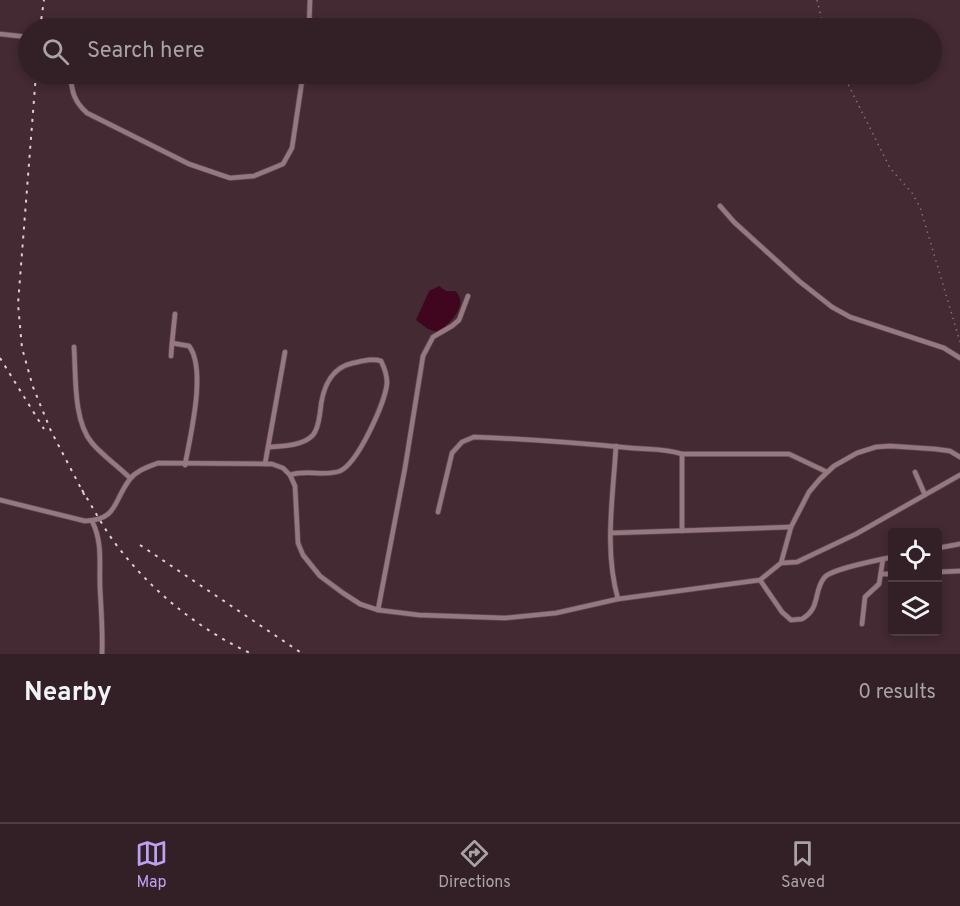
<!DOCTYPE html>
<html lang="en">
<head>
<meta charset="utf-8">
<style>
  body { margin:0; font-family:Overpass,sans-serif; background:#3b282e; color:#f1f3f6 }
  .controls { position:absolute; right:18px; bottom:18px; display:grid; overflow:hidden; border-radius:6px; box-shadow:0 3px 9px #0003 }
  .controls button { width:54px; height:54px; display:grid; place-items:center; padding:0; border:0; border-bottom:2px solid #4e3e43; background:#332026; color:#f1f3f6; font:30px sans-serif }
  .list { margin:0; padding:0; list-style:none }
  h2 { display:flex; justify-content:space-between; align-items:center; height:78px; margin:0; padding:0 24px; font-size:26px }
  h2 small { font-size:20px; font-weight:400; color:#a9a3a7 }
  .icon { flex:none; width:33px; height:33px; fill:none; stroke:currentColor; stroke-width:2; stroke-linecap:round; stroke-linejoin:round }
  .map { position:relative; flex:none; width:960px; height:654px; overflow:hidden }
  .search { position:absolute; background:#332026; box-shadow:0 3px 9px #0003; left:18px; right:18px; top:18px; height:66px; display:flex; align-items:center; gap:15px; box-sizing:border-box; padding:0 21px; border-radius:33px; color:#a9a3a7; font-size:22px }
  .sheet { height:168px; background:#332026 }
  nav { display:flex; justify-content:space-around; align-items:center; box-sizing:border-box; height:84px; border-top:2px solid #4e3e43; background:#332026; font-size:16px; color:#a9a3a7 }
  nav a { display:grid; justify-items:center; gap:3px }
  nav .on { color:#bca0f2 }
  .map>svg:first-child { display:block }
  .water { fill:#400620 }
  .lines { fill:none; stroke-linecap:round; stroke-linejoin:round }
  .service-casing { stroke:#5e4950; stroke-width:6 }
  .path { stroke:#887178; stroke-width:1.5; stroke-dasharray:1.5 4.5; stroke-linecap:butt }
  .service { stroke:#967880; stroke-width:4.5 }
  .rail { stroke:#e1ced4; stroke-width:2; stroke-dasharray:3 6; stroke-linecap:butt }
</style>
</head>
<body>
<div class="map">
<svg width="960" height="654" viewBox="0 0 960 654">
  <rect width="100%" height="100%" fill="#442a32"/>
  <!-- water -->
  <path class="water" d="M439,286l7,5h9c15,12 -5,34 -18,41l-9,-3 -12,-9 13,-29z"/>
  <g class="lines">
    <defs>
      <g id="service">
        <path d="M309,28l1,-28"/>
        <path d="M0,34l28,3"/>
        <path d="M70,74c2,16 3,27 17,39l102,51 41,14 24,-2 29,-12 9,-16 11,-74"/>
        <path d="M720,206l14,16 65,59 33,26 18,10 94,31 16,10"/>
        <path d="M175,314l-3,29 17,3c18,23 1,91 -4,119"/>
        <path d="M74,347c2,28 -1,74 18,96 11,13 26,23 38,35"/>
        <path d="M171,356l1,-13"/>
        <path d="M616,446c-3,51 -12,104 2,153"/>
        <path d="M269,447c13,-1 34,-1 44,-12 5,-6 6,-15 7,-22 2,-23 9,-45 33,-50 10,-2 19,-5 28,-2 3,6 6,14 6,22 -2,20 -29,80 -47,88 -16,6 -33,-2 -50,4"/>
        <path d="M682,454h107l38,18"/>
        <path d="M265,464l20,-112"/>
        <path d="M915,472l10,23"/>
        <path d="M0,500l85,21c33,-1 28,-20 45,-42 7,-9 18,-12 28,-16l114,1 11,4 7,7 5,11 3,57 5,12 17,21 23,17 17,11 18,6 41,5 86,3 51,-5 62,-14 142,-19 21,-17 10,-36 18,-35 11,-13 14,-13 23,-13 19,-6 14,-1 45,3 15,2 10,6"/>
        <path d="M438,512l14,-59 10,-11 12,-5c52,2 105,6 157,11 19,2 31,0 51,6v77"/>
        <path d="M92,521c11,22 7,42 8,66 1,22 3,45 2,67"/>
        <path d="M611,533l180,-6"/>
        <path d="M938,548l22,-4"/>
        <path d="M781,563l16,-1 59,-28 104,-59"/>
        <path d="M938,572l22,-1"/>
        <path d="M881,574h11"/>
        <path d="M760,580l22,32 9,8 11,-1c19,-11 11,-27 22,-41 6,-9 55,-18 68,-21"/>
        <path d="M378,610l27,-142 18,-112 10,-19 19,-11 7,-6 9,-24"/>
        <path d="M862,624l3,-27 14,-13 4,-25"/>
      </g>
    </defs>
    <!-- service casing -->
    <use href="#service" class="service-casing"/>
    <!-- path -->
    <g class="path">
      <path d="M817,0l7,28"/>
      <path d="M843,74l47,94 22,25 8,14 40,135"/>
    </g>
    <!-- service -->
    <use href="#service" class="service"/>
    <!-- rail -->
    <g class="rail">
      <path d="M40,28l4,-28"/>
      <path d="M36,74l-18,230 4,44 11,39 18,44 35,67"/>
      <path d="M0,358l44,71"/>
      <path d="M82,490c13,21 24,43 40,62 34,43 80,79 130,102"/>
      <path d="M140,545l163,109"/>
    </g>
  </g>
</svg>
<div class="controls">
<button><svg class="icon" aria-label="locate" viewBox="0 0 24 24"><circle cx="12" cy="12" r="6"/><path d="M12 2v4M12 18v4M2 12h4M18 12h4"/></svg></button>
<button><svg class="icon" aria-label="layers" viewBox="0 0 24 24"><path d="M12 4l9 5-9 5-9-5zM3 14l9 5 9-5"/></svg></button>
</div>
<div class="search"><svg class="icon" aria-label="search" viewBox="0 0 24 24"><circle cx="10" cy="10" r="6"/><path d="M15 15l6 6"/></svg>Search here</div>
</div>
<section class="sheet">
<h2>Nearby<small>0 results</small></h2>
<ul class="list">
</ul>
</section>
<nav>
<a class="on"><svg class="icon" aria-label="map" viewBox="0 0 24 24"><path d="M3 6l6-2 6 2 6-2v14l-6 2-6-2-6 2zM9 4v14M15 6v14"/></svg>Map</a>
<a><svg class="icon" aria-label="directions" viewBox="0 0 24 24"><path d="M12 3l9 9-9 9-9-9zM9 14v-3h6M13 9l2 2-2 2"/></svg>Directions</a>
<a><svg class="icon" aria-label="saved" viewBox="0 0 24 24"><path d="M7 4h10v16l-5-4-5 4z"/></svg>Saved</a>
</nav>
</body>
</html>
